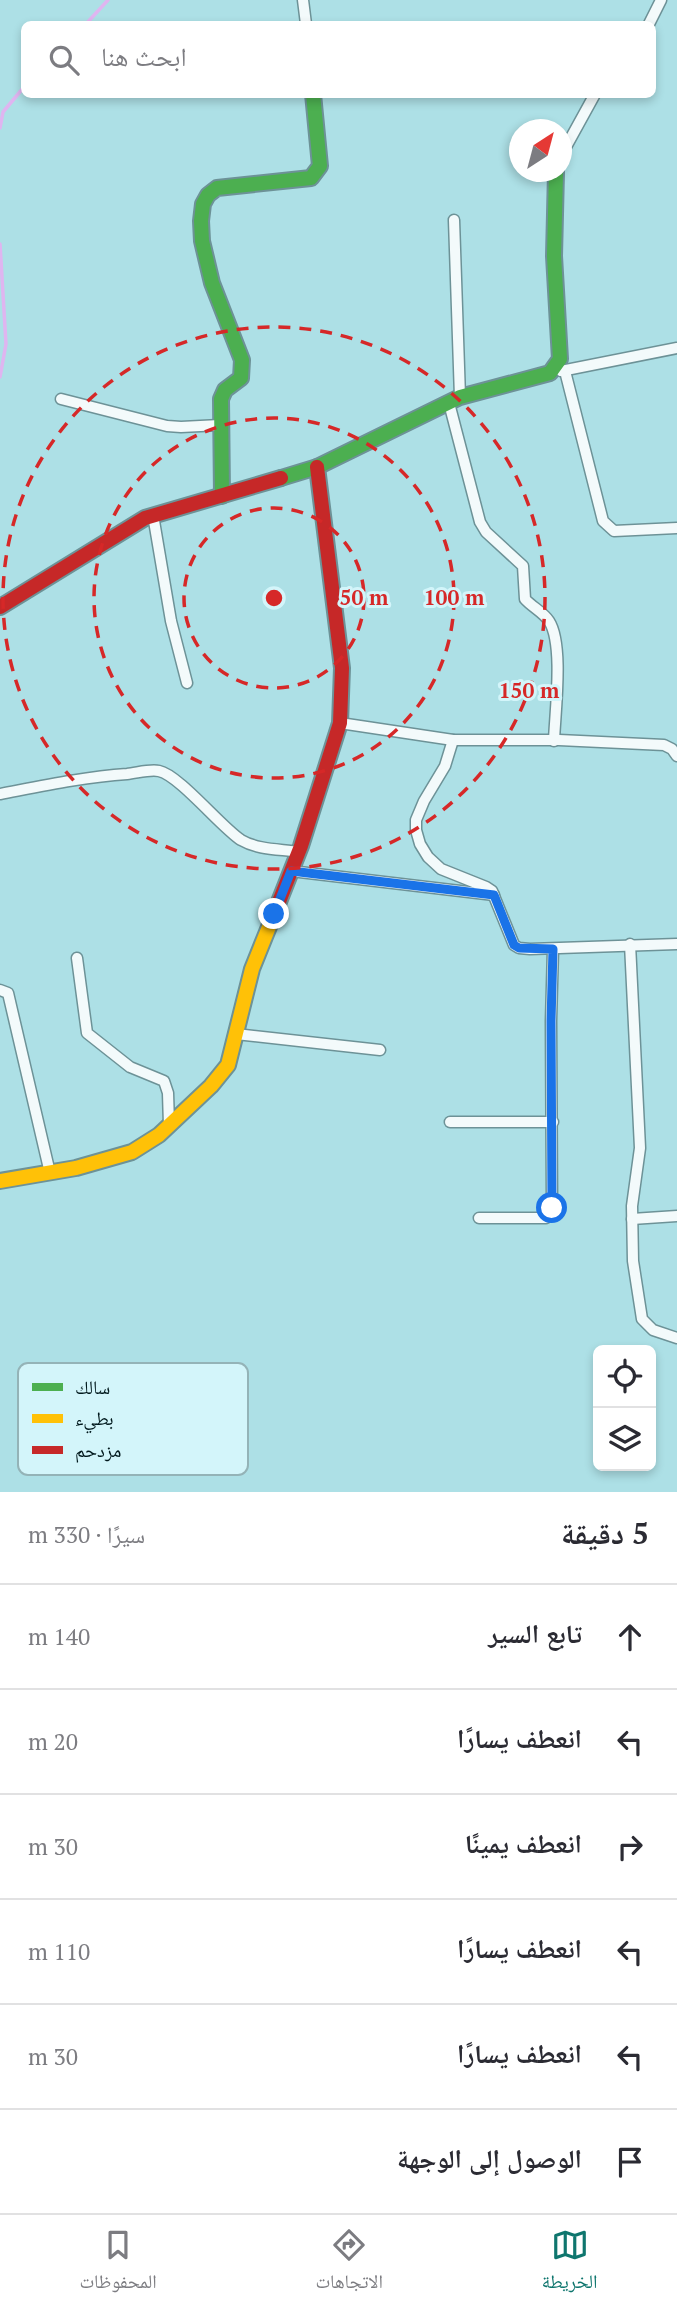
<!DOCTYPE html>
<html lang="ar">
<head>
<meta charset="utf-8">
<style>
  body { margin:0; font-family:"PT Serif","Noto Naskh Arabic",serif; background:#f7f7f7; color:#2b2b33; direction:rtl }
  .controls { position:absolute; right:21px; bottom:21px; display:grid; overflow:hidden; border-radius:10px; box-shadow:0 4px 10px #0003 }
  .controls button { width:63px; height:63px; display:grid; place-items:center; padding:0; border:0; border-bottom:2px solid #e1e1e2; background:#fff; color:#2b2b33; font:35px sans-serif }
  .compass { position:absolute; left:509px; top:119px; width:63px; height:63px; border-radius:50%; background:#fff; box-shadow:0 4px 10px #0003; rotate:36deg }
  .stop { position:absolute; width:21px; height:21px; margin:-16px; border:5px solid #1a73e8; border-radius:50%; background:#fff }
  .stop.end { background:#1a73e8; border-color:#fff; box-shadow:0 2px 7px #0008 }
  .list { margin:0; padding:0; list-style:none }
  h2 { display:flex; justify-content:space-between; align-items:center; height:91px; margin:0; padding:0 28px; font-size:30px }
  h2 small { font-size:23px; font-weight:400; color:#7c7c81 }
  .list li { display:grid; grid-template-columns:46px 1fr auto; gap:21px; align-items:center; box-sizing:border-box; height:105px; padding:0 28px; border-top:2px solid #e1e1e2 }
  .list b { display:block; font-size:26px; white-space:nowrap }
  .list em { font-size:23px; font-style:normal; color:#7c7c81 }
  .icon { flex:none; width:38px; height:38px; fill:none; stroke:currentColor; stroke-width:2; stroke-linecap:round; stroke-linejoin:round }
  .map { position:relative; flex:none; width:677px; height:1492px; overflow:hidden; direction:ltr }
  .search { position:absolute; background:#fff; box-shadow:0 4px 10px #0003; left:21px; right:21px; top:21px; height:77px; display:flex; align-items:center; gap:18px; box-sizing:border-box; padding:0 24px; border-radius:10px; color:#7c7c81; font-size:26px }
  .sheet { height:721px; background:#fff }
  nav { display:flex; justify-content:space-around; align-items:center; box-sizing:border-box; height:98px; border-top:2px solid #e1e1e2; background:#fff; font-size:19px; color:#7c7c81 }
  nav a { display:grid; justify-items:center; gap:4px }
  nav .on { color:#0f766e }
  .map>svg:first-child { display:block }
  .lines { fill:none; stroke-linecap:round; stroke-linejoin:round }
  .stream { stroke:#dfb5f0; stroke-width:3.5 }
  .street-casing { stroke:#6d9297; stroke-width:13 }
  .fast-casing { stroke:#6d9297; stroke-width:18 }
  .slow-casing { stroke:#6d9297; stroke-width:18 }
  .jam-casing { stroke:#6d9297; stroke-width:18 }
  .street { stroke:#f3fafb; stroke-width:10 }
  .fast { stroke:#4caf50; stroke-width:14 }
  .slow { stroke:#ffc107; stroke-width:14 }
  .jam { stroke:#c62828; stroke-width:14 }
  .route { stroke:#1a73e8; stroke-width:9 }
  .ring { fill:none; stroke:#d62828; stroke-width:3.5; stroke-dasharray:12 9 }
  .key { fill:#d3f5fa; stroke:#94b3b7; stroke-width:2 }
  .key-label { font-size:19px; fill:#00181c }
  .centre { fill:#d62828; stroke:#d3f5fa; stroke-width:3.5 }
  .ring-label { font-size:21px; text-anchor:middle; font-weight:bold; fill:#d62828; stroke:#d3f5fa; stroke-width:6; stroke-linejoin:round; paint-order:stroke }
</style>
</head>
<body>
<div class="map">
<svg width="677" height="1492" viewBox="0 0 677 1492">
  <rect width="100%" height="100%" fill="#ade0e6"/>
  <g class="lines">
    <!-- stream -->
    <g class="stream">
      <path d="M86,24l22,-24"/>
      <path d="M0,128l3,-16 21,-25"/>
      <path d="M0,244l6,100 -6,33"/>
    </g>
    <defs>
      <g id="street">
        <path d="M303,0l3,24"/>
        <path d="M649,24l12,-24"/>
        <path d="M562,154l33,-60"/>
        <path d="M454,220l6,177"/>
        <path d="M561,371l116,-23"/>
        <path d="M565,371l38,150 11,10 63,-3"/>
        <path d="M61,399l106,27 14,1 39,-2"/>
        <path d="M449,403l31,119 6,10 37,34 2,33c7,8 18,13 24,22 15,23 6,91 5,120"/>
        <path d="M153,515l18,106 16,62"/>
        <path d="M340,723l113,17h106l105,5 8,4 5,7"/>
        <path d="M453,740l-8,26 -21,35 -8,19v10l4,14 8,13 13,12 45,18 6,4 22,54 5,3 11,1 147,-5"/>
        <path d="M0,794c42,-8 84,-17 127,-20 10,-1 23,-5 32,-3 20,4 62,56 82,69 17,10 39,9 58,12"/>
        <path d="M291,871l203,24"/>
        <path d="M630,944l10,204 -8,58 1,55 9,58 11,11 24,8"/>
        <path d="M77,958l10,75 43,34 34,14 4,12 1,32"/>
        <path d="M0,990l8,3 42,180"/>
        <path d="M236,1034l144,16"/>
        <path d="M450,1122h103"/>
        <path d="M479,1218h67l6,-10 -1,-187 2,-72"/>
        <path d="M632,1219l45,-3"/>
      </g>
      <g id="fast">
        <path d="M281,478l36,-11 143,-70 90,-24 10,-14 -6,-103 2,-84"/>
        <path d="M222,496l-1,-97 4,-9 16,-12 1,-18 -30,-77 -10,-42 -1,-20 2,-17 5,-9 9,-7 94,-10 9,-12 -7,-72"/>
      </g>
      <path id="slow" d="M0,1181l76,-13 56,-16 27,-17 52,-49 17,-21 24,-96 21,-52"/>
      <g id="jam">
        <path d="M0,607l145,-89 136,-40"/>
        <path d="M273,917l28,-71 39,-123 2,-55 -25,-201"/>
      </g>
    </defs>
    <!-- street casing -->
    <use href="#street" class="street-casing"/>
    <!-- fast casing -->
    <use href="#fast" class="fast-casing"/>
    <!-- slow casing -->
    <use href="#slow" class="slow-casing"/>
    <!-- jam casing -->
    <use href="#jam" class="jam-casing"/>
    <!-- street -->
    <use href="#street" class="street"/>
    <!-- fast -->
    <use href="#fast" class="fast"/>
    <!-- slow -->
    <use href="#slow" class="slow"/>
    <!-- jam -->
    <use href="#jam" class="jam"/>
  </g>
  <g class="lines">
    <!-- route -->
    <path class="route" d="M274,914l17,-43 203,24 20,50 5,3 34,1 -2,72 1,187"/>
  </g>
  <!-- distance rings -->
  <g class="ring">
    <circle cx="274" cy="598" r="90"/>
    <circle cx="274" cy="598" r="180"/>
    <circle cx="274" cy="598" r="271"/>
  </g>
  <!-- legend -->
  <rect x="18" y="1363" width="230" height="112" rx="10" class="key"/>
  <rect x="32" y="1383" width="31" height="8" fill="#4caf50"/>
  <rect x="32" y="1414" width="31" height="9" fill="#ffc107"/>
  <rect x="32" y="1446" width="31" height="8" fill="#c62828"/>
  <g class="key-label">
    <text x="75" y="1394">سالك</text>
    <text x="75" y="1425">بطيء</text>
    <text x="75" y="1457">مزدحم</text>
  </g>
  <circle cx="274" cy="598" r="10" class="centre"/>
  <g class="ring-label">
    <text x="364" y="605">50 m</text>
    <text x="454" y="605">100 m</text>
    <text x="529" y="698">150 m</text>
  </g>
</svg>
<div class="controls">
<button><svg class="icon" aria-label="locate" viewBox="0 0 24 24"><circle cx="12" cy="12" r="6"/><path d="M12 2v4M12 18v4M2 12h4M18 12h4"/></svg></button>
<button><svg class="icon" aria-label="layers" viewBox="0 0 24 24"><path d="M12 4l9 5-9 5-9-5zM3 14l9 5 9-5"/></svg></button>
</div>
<svg class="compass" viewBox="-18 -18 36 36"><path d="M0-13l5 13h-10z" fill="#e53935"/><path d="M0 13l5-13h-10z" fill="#7c7c81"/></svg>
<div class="stop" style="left:552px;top:1208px"></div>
<div class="stop end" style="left:274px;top:914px"></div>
<div class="search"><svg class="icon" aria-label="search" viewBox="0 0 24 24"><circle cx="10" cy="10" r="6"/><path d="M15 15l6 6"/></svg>ابحث هنا</div>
</div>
<section class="sheet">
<h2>5 دقيقة<small>سيرًا · 330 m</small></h2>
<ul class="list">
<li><svg class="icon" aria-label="ahead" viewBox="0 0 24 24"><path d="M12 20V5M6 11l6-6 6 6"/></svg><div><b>تابع السير</b></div><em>140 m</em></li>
<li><svg class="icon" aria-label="left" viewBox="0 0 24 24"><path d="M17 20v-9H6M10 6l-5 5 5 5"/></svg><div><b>انعطف يسارًا</b></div><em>20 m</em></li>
<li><svg class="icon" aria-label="right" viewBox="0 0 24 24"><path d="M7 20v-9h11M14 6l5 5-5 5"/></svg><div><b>انعطف يمينًا</b></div><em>30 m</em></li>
<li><svg class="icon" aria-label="left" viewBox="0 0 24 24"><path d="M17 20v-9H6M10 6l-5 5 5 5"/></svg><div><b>انعطف يسارًا</b></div><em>110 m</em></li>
<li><svg class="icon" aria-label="left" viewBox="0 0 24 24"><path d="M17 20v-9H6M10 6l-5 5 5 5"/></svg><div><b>انعطف يسارًا</b></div><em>30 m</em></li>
<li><svg class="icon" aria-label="arrive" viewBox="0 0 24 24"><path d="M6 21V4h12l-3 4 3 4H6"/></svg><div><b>الوصول إلى الوجهة</b></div></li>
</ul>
</section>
<nav>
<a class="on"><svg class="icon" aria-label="map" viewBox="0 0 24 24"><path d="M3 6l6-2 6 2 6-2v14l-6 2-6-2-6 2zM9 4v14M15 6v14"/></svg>الخريطة</a>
<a><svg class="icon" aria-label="directions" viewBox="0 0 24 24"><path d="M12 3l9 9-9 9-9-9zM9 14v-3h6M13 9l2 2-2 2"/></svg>الاتجاهات</a>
<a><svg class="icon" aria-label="saved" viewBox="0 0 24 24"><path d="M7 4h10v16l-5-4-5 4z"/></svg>المحفوظات</a>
</nav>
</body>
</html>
